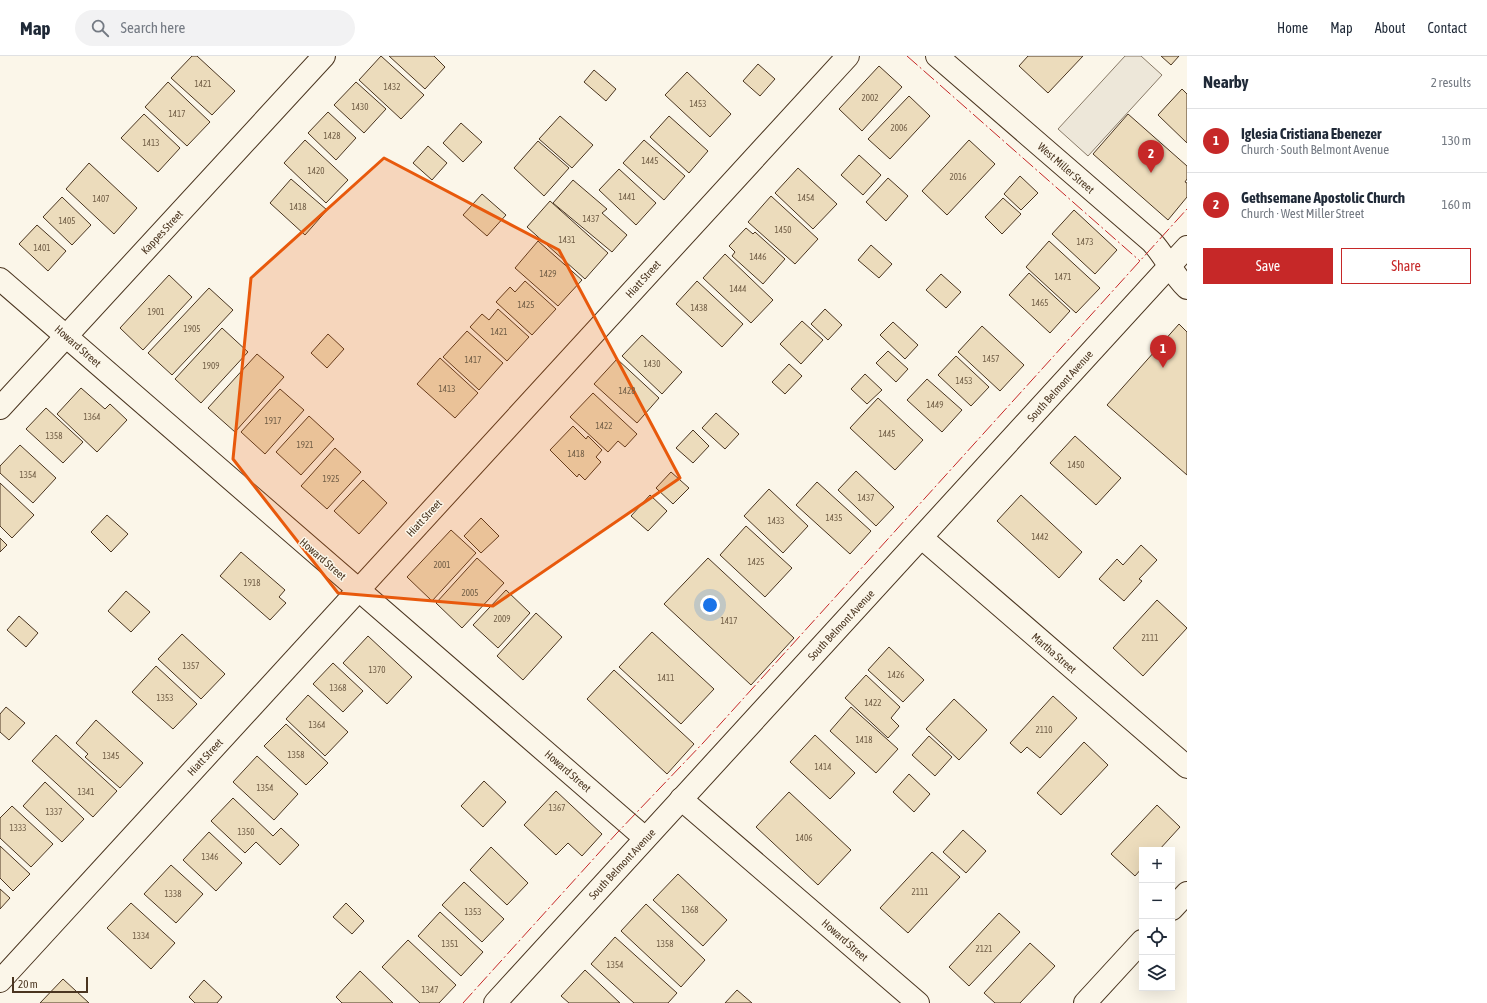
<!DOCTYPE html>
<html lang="en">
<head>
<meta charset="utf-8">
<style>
  body { margin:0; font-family:"Asap Condensed",sans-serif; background:#f2f2f3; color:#1f2937 }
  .controls { position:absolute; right:12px; bottom:12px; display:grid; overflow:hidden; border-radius:0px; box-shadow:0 4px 16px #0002 }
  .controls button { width:36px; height:36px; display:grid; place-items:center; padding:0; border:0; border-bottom:1px solid #e0e1e3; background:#fff; color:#1f2937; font:20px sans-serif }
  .scale { position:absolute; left:12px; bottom:10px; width:76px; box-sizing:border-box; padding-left:4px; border:2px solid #4a3520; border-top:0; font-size:11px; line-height:14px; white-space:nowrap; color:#4a3520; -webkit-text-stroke:3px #fbf6e9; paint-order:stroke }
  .you { position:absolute; left:710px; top:549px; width:14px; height:14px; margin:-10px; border:3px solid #fff; border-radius:50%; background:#1a73e8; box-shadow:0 0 0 6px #1a73e833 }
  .badge { display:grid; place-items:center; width:26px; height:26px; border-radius:50%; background:#c62828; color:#fff; font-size:13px; font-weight:700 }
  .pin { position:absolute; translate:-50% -33px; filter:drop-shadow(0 1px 2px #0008) }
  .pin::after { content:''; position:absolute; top:21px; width:14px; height:12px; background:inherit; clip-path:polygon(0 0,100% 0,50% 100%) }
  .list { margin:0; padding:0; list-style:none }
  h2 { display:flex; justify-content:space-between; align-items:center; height:52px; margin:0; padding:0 16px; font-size:17px }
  h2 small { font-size:13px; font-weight:400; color:#747a83 }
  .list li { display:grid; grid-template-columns:26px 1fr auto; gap:12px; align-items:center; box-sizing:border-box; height:64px; padding:0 16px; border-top:1px solid #e0e1e3 }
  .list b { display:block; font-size:15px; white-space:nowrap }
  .list p { margin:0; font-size:13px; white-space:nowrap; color:#747a83 }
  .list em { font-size:13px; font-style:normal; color:#747a83 }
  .actions { display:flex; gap:8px; padding:12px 16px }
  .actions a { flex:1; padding:9px 0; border:1px solid #c62828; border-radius:0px; text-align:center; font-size:14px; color:#c62828 }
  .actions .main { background:#c62828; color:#fff }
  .icon { flex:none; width:22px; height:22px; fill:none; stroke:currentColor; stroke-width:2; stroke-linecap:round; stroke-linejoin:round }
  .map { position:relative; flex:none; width:1187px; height:947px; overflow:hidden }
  header { display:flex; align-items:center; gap:24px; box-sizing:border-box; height:56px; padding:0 20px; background:#fff; border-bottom:1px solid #e0e1e3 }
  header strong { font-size:19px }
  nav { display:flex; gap:22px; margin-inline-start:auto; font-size:14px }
  .search { width:280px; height:36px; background:#f2f2f3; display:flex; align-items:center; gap:10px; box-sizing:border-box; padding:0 14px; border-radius:22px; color:#747a83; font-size:15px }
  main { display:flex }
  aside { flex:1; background:#fff }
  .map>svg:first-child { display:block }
  .parking { fill:#ede7d9; stroke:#887966 }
  .building { fill:#ecdcbc; stroke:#4a3520 }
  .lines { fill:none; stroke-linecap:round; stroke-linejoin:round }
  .minor-casing { stroke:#4a3520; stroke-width:24 }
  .secondary-casing { stroke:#4a3520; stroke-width:24 }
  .minor { stroke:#fbf6e9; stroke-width:22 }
  .secondary { stroke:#fbf6e9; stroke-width:22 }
  .power { stroke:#c62828; stroke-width:1; stroke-dasharray:14 3 2 3; stroke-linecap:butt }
  .marked { fill:#e8590c; fill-opacity:0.2; stroke:#e8590c; stroke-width:3; stroke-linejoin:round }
  .labels { text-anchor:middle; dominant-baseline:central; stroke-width:3; stroke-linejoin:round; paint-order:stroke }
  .number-label { font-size:9px; fill:#725f47 }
  .street-label { font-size:11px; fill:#4a3520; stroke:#fbf6e9 }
</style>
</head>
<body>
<header>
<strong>Map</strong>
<div class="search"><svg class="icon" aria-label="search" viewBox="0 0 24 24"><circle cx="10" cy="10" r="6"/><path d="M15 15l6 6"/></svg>Search here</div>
<nav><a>Home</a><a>Map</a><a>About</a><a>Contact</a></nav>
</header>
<main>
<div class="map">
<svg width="1187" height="947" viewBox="0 0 1187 947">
  <rect width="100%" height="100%" fill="#fbf6e9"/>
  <!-- parking -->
  <path class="parking" d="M1125,0h16l21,19 -74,81 -30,-27z"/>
  <!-- building -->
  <g class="building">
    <path d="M192,0h5l38,35 -23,24 -41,-37z"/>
    <path d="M381,0l43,39 -23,24 -42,-39z"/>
    <path d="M389,0h45l11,11 -20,22z"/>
    <path d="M1028,0h55l-35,37 -29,-27z"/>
    <path d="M1161,0h18l-8,9z"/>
    <path d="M758,8l17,15 -15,17 -17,-15z"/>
    <path d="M879,10l23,21 -40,44 -23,-22z"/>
    <path d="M594,14l22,19 -10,12 -22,-19z"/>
    <path d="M687,16l44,42 -21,23 -45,-42z"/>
    <path d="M168,26l42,40 -23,24 -42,-39z"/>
    <path d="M356,26l30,27 -22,24 -30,-28z"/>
    <path d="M1182,33l5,5v49l-29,-28z"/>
    <path d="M909,40l21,20 -40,43 -22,-20z"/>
    <path d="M328,56l28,26 -20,22 -28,-27z"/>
    <path d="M144,58l36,34 -22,24 -37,-34z"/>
    <path d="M1128,58l59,52v13l-2,3 2,1v14l-19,23 -75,-66z"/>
    <path d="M560,60l33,29 -21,23 -33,-29z"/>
    <path d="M669,60l39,35 -19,22 -39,-36z"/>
    <path d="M461,67l21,19 -19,20 -20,-19z"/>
    <path d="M305,84l43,40 -22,23 -42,-40z"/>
    <path d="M644,84l41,36 -21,24 -41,-37z"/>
    <path d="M969,84l26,24 -48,51 -25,-24z"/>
    <path d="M538,85l31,27 -25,28 -30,-28z"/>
    <path d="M428,90l19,17 -15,17 -19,-17z"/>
    <path d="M859,99l22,20 -18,20 -22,-20z"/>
    <path d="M89,107l48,45 -23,26 -48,-45z"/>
    <path d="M798,112l39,36 -24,25 -38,-36z"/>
    <path d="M619,113l37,34 -20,22 -37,-35z"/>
    <path d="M1020,120l18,17 -17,17 -17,-16z"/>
    <path d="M888,122l20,18 -22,25 -20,-19z"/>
    <path d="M291,123l36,31 -22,25 -35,-32z"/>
    <path d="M573,124l34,29 -5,4 25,22 -15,17 -59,-49z"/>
    <path d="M482,138l24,21 -19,21 -24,-21z"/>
    <path d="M771,140l47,43 -23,25 -47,-42z"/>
    <path d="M62,141l29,28 -19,20 -29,-28z"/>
    <path d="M1003,142l18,16 -19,20 -17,-17z"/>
    <path d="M550,145l58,52 -23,26 -58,-52z"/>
    <path d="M1074,154l43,40 -22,24 -43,-40z"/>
    <path d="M37,169l29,26 -18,20 -29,-27z"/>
    <path d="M746,172l7,6 2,-2 30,27 -22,25 -31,-28 3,-4 -6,-6z"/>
    <path d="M538,185l44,39 -24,26 -43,-38z"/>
    <path d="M1049,185l51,47 -24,25 -50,-46z"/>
    <path d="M871,189l21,19 -13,14 -21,-18z"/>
    <path d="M725,198l48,46 -22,23 -48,-45z"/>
    <path d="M1029,217l41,38 -20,22 -41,-38z"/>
    <path d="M941,218l20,18 -15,16 -20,-18z"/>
    <path d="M169,219l23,22 -49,53 -23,-22z"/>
    <path d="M525,225l31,28 -24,26 -36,-33 14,-15 5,5z"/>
    <path d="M697,225l46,43 -21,23 -46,-43z"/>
    <path d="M209,232l24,22 -61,65 -24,-22z"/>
    <path d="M498,253l31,28 -22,24 -37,-34 12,-13 7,6z"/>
    <path d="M825,253l17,16 -14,15 -17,-16z"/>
    <path d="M802,265l21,19 -22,24 -21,-20z"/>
    <path d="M893,266l25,23 -13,14 -25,-24z"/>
    <path d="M1179,268l8,8v143l-80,-70z"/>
    <path d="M982,270l42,39 -24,26 -42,-39z"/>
    <path d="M222,272l26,24 -47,51 -26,-24z"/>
    <path d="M467,275l36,32 -24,27 -36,-33z"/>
    <path d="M328,278l16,15 -17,19 -16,-15z"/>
    <path d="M642,279l40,37 -20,22 -40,-38z"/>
    <path d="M888,295l20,18 -12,13 -20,-19z"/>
    <path d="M257,298l27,23 -49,55 -27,-24z"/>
    <path d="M956,300l33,31 -18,19 -33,-31z"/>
    <path d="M440,302l38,35 -23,25 -38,-34z"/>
    <path d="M617,303l42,39 -22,25 -43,-39z"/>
    <path d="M789,308l13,12 -17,18 -13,-12z"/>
    <path d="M865,318l17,16 -15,14 -16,-15z"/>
    <path d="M927,323l35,31 -20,22 -35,-32z"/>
    <path d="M81,332l24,21 5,-5 17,16 -30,32 -40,-38z"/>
    <path d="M280,333l24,21 -39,44 -24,-22z"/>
    <path d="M593,337l44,41 -12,13 -7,-6 -10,11 -38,-35z"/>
    <path d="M878,342l45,42 -28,30 -45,-42z"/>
    <path d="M46,352l37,34 -20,21 -37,-34z"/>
    <path d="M716,357l23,21 -14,15 -23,-21z"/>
    <path d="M309,360l25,23 -33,36 -25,-23z"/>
    <path d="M573,370l13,13 2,-3 14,14 -6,7 5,5 -16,18 -6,-6 -2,3 -27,-27z"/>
    <path d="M693,374l16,16 -16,17 -17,-15z"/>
    <path d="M1075,380l46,42 -25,27 -46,-42z"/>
    <path d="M20,389l36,33 -23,25 -33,-30v-7z"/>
    <path d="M335,392l26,24 -34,37 -26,-23z"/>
    <path d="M856,415l38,36 -18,19 -38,-36z"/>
    <path d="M671,416l18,16 -16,16 -17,-16z"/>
    <path d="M363,424l24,23 -28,31 -25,-23z"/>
    <path d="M817,426l54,49 -21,23 -54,-49z"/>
    <path d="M0,427l34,32 -22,23 -12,-12z"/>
    <path d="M769,433l39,37 -25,27 -39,-37z"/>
    <path d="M650,439l17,16 -19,20 -17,-15z"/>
    <path d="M1021,439l61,57 -23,26 -62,-57z"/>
    <path d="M107,459l21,19 -17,18 -20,-20z"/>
    <path d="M481,462l18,18 -18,17 -17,-17z"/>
    <path d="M746,470l46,42 -27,29 -45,-42z"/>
    <path d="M451,474l25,23 -44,48 -25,-24z"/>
    <path d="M0,482l7,7 -7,7z"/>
    <path d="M1141,489l16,15 -18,19 3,2 -18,20 -25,-22 18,-20 6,6z"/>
    <path d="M241,496l44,38 -6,7 7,6 -16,17 -50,-44z"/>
    <path d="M477,502l27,25 -42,45 -26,-25z"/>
    <path d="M708,502l86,80 -43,47 -87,-81z"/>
    <path d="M506,534l24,23 -32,35 -25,-23z"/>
    <path d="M126,535l24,21 -19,20 -23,-21z"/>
    <path d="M1157,544l30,28 -44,48 -30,-28z"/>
    <path d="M536,557l26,24 -39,43 -26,-24z"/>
    <path d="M19,560l19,17 -12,14 -19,-17z"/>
    <path d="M652,576l62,57 -33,35 -62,-57z"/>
    <path d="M182,578l43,40 -24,25 -43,-40z"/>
    <path d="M368,580l44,41 -25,27 -44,-41z"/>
    <path d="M889,591l35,33 -21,22 -35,-32z"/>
    <path d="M333,607l30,28 -20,21 -30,-28z"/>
    <path d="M156,610l41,38 -24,25 -41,-37z"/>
    <path d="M614,614l80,74 -27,30 -80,-75z"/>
    <path d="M866,619l34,32 -9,11 8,8 -11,12 -43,-40z"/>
    <path d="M308,639l40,37 -23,24 -39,-37z"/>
    <path d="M1053,640l24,22 -37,40 -13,-11 -6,6 -11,-10z"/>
    <path d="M954,643l33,31 -28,30 -33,-31z"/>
    <path d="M6,651l19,16 -16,17 -9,-8v-18z"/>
    <path d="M851,651l47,42 -22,24 -46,-42z"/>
    <path d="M96,664l47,43 -23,25 -35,-31 3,-3 -12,-11z"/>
    <path d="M286,668l42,39 -22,22 -42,-39z"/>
    <path d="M56,679l61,56 -24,26 -61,-56z"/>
    <path d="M815,679l40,38 -25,26 -40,-37z"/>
    <path d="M929,680l23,21 -17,19 -23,-21z"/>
    <path d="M1084,686l24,23 -47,50 -24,-22z"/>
    <path d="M257,700l41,38 -24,26 -41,-38z"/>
    <path d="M909,718l21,20 -16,18 -21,-20z"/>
    <path d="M484,725l22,21 -23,25 -22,-21z"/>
    <path d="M45,726l39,37 -22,23 -39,-36z"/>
    <path d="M556,735l46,43 -20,22 -14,-13 -12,12 -32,-30z"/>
    <path d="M789,736l62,58 -33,35 -62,-58z"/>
    <path d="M233,742l40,38 8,-8 18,17 -19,20 -24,-23 -11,11 -34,-32z"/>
    <path d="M1157,749l23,22 -21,23h-17v18l-7,8 -24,-22z"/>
    <path d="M12,750l41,38 -22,23 -31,-29v-20z"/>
    <path d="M963,774l23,21 -20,22 -23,-21z"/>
    <path d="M209,776l33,31 -26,28 -33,-31z"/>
    <path d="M0,790l30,28 -17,17 -13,-13z"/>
    <path d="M491,791l37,36 -21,22 -37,-35z"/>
    <path d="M932,796l28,25 -52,56 -28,-25z"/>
    <path d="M171,809l32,29 -27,29 -32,-29z"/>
    <path d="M678,818l49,46 -24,26 -50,-46z"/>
    <path d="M464,826l40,37 -22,23 -40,-37z"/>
    <path d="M0,833l10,9 -10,11z"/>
    <path d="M131,847l44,40 -24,26 -44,-41z"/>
    <path d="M346,847l18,18 -12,13 -19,-17z"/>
    <path d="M646,848l59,56 -24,27 -60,-56z"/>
    <path d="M440,856l43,40 -22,24 -43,-40z"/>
    <path d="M999,857l21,19 -51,54 -20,-19z"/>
    <path d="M615,881l62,56 -9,10h-34l-43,-39z"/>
    <path d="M408,884l48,45 -17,18h-19l-38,-36z"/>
    <path d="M1030,887l25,23 -35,37h-25l-11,-10z"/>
    <path d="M585,914l35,33h-51l-8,-7z"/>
    <path d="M360,915l33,32h-51l-6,-6z"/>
    <path d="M63,923l26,24h-49z"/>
    <path d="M204,924l18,17 -5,6h-22l-6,-6z"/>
    <path d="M737,934l15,13h-27z"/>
  </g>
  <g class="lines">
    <defs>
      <g id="minor">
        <path d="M937,0l215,186c13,14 21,33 35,46"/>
        <path d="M0,223l645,559"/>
        <path d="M0,352l324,-352"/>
        <path d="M922,482l265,229"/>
        <path d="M681,743l237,204"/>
        <path d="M1172,853l15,-16"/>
        <path d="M0,925l848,-925"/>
        <path d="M1085,947l57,-62"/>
      </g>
      <path id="secondary" d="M495,947l692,-756"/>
    </defs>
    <!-- minor casing -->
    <use href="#minor" class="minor-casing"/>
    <!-- secondary casing -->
    <use href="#secondary" class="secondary-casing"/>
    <!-- minor -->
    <use href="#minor" class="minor"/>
    <!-- secondary -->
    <use href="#secondary" class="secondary"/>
    <!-- power -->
    <g class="power">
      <path d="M907,0l233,205"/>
      <path d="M463,947l153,-169 87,-91 484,-534"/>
    </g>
  </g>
  <!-- marked area -->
  <path class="marked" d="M384,102l175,92 121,228 -187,128 -155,-13 -105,-134 18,-181z"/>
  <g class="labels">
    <!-- number labels -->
    <g class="number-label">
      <text x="203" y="28">1421</text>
      <text x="392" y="31">1432</text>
      <text x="870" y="42">2002</text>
      <text x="698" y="48">1453</text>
      <text x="360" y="51">1430</text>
      <text x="177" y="58">1417</text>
      <text x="899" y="72">2006</text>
      <text x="332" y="80">1428</text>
      <text x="151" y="87">1413</text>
      <text x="650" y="105">1445</text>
      <text x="316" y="115">1420</text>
      <text x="958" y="121">2016</text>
      <text x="627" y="141">1441</text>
      <text x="806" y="142">1454</text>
      <text x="101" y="143">1407</text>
      <text x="298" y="151">1418</text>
      <text x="591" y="163">1437</text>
      <text x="67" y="165">1405</text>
      <text x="783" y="174">1450</text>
      <text x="567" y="184">1431</text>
      <text x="1085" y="186">1473</text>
      <text x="42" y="192">1401</text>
      <text x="758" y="201">1446</text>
      <text x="548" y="218">1429</text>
      <text x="1063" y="221">1471</text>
      <text x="738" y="233">1444</text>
      <text x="1040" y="247">1465</text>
      <text x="526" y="249">1425</text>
      <text x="699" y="252">1438</text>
      <text x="156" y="256">1901</text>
      <text x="192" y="273">1905</text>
      <text x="499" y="276">1421</text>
      <text x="991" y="303">1457</text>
      <text x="473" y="304">1417</text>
      <text x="652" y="308">1430</text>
      <text x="211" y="310">1909</text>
      <text x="964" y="325">1453</text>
      <text x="447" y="333">1413</text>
      <text x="627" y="335">1428</text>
      <text x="935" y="349">1449</text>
      <text x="92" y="361">1364</text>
      <text x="273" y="365">1917</text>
      <text x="604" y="370">1422</text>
      <text x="887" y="378">1445</text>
      <text x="54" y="380">1358</text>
      <text x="305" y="389">1921</text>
      <text x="576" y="398">1418</text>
      <text x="1076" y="409">1450</text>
      <text x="28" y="419">1354</text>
      <text x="331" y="423">1925</text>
      <text x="866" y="442">1437</text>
      <text x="834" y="462">1435</text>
      <text x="776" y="465">1433</text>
      <text x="1040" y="481">1442</text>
      <text x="756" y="506">1425</text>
      <text x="442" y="509">2001</text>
      <text x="252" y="527">1918</text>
      <text x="470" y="537">2005</text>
      <text x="502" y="563">2009</text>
      <text x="729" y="565">1417</text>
      <text x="1150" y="582">2111</text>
      <text x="191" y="610">1357</text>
      <text x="377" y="614">1370</text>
      <text x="896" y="619">1426</text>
      <text x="666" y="622">1411</text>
      <text x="338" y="632">1368</text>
      <text x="165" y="642">1353</text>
      <text x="873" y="647">1422</text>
      <text x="317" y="669">1364</text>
      <text x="1044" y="674">2110</text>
      <text x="864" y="684">1418</text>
      <text x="296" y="699">1358</text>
      <text x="111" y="700">1345</text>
      <text x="823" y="711">1414</text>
      <text x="265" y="732">1354</text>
      <text x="86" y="736">1341</text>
      <text x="557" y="752">1367</text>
      <text x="54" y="756">1337</text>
      <text x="18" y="772">1333</text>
      <text x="246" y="776">1350</text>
      <text x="804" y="782">1406</text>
      <text x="210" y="801">1346</text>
      <text x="920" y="836">2111</text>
      <text x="173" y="838">1338</text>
      <text x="690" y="854">1368</text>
      <text x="473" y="856">1353</text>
      <text x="141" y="880">1334</text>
      <text x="450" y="888">1351</text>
      <text x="665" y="888">1358</text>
      <text x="984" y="893">2121</text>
      <text x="615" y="909">1354</text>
      <text x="430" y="934">1347</text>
    </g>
    <!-- street labels -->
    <g class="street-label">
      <text transform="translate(1066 112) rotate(41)">West Miller Street</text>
      <text transform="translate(162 176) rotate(-47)">Kappes Street</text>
      <text transform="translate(643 223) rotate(-48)">Hiatt Street</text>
      <text transform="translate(78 290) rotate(41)">Howard Street</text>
      <text transform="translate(1060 330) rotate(-48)">South Belmont Avenue</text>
      <text transform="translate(424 462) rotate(-47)">Hiatt Street</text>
      <text transform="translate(323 503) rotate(41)">Howard Street</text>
      <text transform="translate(841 569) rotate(-47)">South Belmont Avenue</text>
      <text transform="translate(1054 597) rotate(41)">Martha Street</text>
      <text transform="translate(205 701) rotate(-47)">Hiatt Street</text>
      <text transform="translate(568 715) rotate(41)">Howard Street</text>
      <text transform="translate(622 808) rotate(-47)">South Belmont Avenue</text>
      <text transform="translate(845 884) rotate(41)">Howard Street</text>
    </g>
  </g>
</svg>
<div class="controls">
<button>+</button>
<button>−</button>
<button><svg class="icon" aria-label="locate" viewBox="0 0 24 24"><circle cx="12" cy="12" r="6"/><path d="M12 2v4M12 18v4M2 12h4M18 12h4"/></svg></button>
<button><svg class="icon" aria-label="layers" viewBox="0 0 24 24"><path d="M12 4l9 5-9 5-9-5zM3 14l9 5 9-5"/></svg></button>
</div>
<div class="scale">20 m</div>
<div class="you"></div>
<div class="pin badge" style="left:1163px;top:312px">1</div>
<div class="pin badge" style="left:1151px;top:117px">2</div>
</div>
<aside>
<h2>Nearby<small>2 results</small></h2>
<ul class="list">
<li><span class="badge">1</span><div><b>Iglesia Cristiana Ebenezer</b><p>Church · South Belmont Avenue</p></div><em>130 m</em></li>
<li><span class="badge">2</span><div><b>Gethsemane Apostolic Church</b><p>Church · West Miller Street</p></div><em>160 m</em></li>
</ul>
<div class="actions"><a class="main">Save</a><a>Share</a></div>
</aside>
</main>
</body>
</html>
